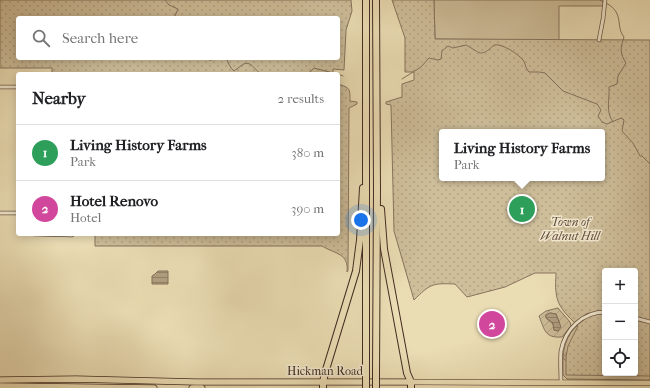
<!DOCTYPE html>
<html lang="en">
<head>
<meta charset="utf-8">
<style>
  body { margin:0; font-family:"IM FELL French Canon",serif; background:#f2f2f2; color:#202124 }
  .controls { position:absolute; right:12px; bottom:12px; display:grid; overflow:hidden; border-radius:4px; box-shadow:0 2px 10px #0003 }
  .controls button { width:36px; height:36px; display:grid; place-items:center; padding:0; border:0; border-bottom:1px solid #e0e0e0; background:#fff; color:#202124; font:20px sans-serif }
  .you { position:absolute; left:361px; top:220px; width:14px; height:14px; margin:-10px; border:3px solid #fff; border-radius:50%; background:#1a73e8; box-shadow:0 0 0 6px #1a73e833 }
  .badge { display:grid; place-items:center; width:26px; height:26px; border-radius:50%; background:#ea580c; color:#fff; font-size:13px; font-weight:700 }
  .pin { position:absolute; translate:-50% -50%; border:2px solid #fff; box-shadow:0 1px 4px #0006 }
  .popup { position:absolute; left:439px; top:129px; width:166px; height:52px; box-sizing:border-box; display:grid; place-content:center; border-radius:4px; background:#fff; filter:drop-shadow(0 1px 3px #0005); font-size:13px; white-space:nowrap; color:#757577 }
  .popup b { font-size:15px; color:#202124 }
  .popup::after { content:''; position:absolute; left:50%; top:100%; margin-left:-8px; border:8px solid transparent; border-top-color:#fff }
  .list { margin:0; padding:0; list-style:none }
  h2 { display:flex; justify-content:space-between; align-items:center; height:52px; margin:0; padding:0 16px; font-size:17px }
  h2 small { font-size:13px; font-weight:400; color:#757577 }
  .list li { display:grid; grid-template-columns:26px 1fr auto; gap:12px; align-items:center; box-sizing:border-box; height:56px; padding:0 16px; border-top:1px solid #e0e0e0 }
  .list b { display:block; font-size:15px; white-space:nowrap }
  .list p { margin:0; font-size:13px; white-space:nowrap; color:#757577 }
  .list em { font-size:13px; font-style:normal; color:#757577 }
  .icon { flex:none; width:22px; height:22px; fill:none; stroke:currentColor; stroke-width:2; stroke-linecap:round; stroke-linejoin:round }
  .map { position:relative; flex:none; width:650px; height:388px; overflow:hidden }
  .search { position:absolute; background:#fff; box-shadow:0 2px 10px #0003; left:16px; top:16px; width:324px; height:44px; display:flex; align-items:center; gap:10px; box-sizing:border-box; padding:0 14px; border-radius:4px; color:#757577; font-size:15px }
  .panel { position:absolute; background:#fff; box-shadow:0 2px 10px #0003; left:16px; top:72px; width:324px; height:164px; border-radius:4px }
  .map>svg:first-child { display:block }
  .grass { fill:#cebe9a; stroke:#88745e }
  .forest { fill:url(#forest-firs); stroke:#88745e }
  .park { fill:url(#park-dots); stroke:#88745e; fill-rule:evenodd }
  .garden { fill:url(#garden-furrows); stroke:#88745e; fill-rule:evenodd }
  .water { fill:url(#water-rules); stroke:#85715c }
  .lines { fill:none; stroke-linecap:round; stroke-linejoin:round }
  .stream { stroke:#85715c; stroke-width:1 }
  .minor-casing { stroke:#6d5746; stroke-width:4.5 }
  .primary-casing { stroke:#432b22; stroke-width:6 }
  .trunk-casing { stroke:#432b22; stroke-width:7 }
  .motorway-casing { stroke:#432b22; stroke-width:8 }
  .minor { stroke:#f1e8ce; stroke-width:3 }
  .primary { stroke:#eadcb3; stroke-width:5 }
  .trunk { stroke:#eadcb3; stroke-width:5.5 }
  .motorway { stroke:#eadcb3; stroke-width:6 }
  .motorway-bridge-casing { stroke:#432b22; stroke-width:8; stroke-linecap:butt }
  .motorway-bridge { stroke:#eadcb3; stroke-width:6 }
  .labels { text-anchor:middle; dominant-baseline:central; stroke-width:3; stroke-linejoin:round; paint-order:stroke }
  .park-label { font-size:12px; font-style:italic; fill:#5f483a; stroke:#f1e8ce }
  .street-label { font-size:12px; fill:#432b22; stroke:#f1e8ce }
</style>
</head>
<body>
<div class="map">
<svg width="650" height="388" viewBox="0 0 650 388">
  <defs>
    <pattern id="forest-firs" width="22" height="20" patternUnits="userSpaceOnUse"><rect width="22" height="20" fill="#cebe9a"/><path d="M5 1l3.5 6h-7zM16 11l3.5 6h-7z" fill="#b2a384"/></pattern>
    <pattern id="park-dots" width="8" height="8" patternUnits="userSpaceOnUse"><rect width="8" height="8" fill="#cebe9a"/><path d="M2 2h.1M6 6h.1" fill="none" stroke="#b2a384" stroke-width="1.8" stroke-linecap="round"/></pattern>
    <pattern id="garden-furrows" width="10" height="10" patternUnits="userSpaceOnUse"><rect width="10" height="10" fill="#cebe9a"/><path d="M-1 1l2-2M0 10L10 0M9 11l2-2" fill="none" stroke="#b2a384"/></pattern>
    <pattern id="water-rules" width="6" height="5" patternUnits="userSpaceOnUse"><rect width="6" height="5" fill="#b1a082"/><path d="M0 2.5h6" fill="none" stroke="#92836a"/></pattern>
  </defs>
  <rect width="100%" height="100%" fill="#eadcb3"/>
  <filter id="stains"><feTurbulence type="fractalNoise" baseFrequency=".005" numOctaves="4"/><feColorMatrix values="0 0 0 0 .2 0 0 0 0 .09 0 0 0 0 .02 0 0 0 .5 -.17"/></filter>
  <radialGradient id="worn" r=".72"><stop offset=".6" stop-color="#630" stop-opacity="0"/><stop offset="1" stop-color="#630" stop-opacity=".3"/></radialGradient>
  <!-- grass -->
  <g class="grass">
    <path d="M434,0h171v6h-46v34l-124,-1z"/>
    <path d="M563,358c12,13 55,18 72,15 5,-1 10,-4 15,-5v12l-83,-1 -4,-4z"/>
  </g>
  <!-- forest -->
  <path class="forest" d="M582,321l-11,44 -8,-7c1,-15 6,-27 19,-37z"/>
  <!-- park -->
  <g class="park">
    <path d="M0,0h351l1,11 -6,19 -2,40 -11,-1v5h-281v-6h-52zM18,18h320v40h-320z"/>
    <path d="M392,0h42l1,39 215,1v336l-84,-1v-18l2,-11 10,-20c-10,-10 -21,-19 -22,-34 -1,-6 0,-13 0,-19h-21l-30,14 -38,10 -12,-13c-23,-1 -25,0 -41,16l-20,-69 -3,-126 -5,-1v-2l16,-5v-13l12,-4v-8h-9v-34zM442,132h160v46h-160zM605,271h30v102h-30z"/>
    <path d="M338,84c12,4 12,4 12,17l7,1v2l-8,4 -1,162 -1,2c2,-19 -12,-18 -25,-26h-227v-12h243z"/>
  </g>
  <!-- garden -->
  <path class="garden" d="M558,308l12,14 1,4 -9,11c-17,1 -17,-6 -23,-21l7,-5zM550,313l6,1 3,7 -1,10 -4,-1 -1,-6 -7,-6v-3z"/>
  <!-- water -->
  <g class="water">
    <path d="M158,271h10v13h-16v-8l3,-2z"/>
    <path d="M550,313l6,1 5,13 -3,4 -4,-1 -1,-7 -7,-5v-3z"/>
  </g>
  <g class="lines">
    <!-- stream -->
    <g class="stream">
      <path d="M165,0l4,5 9,4 -4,9"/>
      <path d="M600,0l3,2"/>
      <path d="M606,3c19,10 9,23 18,34 -4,11 -4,17 2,26l-8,13 -1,8 -8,3c1,12 -4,24 4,35"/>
      <path d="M207,58l2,2h3l2,-2"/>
      <path d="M226,58c2,4 4,10 8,13 3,-2 5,-4 8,-6 9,-6 13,6 19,9"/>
      <path d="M308,74l6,-6 23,6"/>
      <path d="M338,74l5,2"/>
      <path d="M402,79l19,-12 8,-9 9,2 3,-1 1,-8 6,-5 5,2 13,-3c15,8 14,13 28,0 8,-2 24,9 29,15 3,4 2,8 6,12h10l6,1 18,18 34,13 4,6 -3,6 4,6 5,2 14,-6 3,2 -2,11 11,12 7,13h2l8,8"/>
    </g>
    <defs>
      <g id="minor">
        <path d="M599,40l4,-21 2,-19"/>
        <path d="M0,87h18"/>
        <path d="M0,213h18"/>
        <path d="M34,234l38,1"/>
        <path d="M635,318l15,4"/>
        <path d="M561,383c0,-10 -1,-22 0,-32 4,-22 22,-39 44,-39"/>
      </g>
      <path id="primary" d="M411,382l239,1"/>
      <g id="trunk">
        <path d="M0,380l76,-1 120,3h215"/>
        <path d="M0,386l154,2"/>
        <path d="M192,388h10"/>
      </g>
      <g id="motorway">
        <path d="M376,0l1,190 -1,184"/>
        <path d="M381,209l3,40 23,124 4,9v6"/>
        <path d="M366,374v-374"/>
        <path d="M323,388v-6l2,-9 31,-102 4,-31 3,-52"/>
      </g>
    </defs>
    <!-- minor casing -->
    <use href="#minor" class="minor-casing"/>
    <!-- primary casing -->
    <use href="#primary" class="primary-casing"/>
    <!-- trunk casing -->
    <use href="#trunk" class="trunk-casing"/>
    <!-- motorway casing -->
    <use href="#motorway" class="motorway-casing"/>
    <!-- minor -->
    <use href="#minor" class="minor"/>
    <!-- primary -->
    <use href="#primary" class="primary"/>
    <!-- trunk -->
    <use href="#trunk" class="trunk"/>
    <!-- motorway -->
    <use href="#motorway" class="motorway"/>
    <defs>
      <g id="motorway-bridge">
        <path d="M366,374v14"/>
        <path d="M376,388v-14"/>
      </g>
    </defs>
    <!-- motorway-bridge casing -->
    <use href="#motorway-bridge" class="motorway-bridge-casing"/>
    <!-- motorway-bridge -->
    <use href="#motorway-bridge" class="motorway-bridge"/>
  </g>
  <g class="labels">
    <!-- park labels -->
    <g class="park-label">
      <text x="570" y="222">Town of<tspan x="570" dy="14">Walnut Hill</tspan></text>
    </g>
    <!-- street labels -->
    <g class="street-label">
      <text x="325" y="371">Hickman Road</text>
    </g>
  </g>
  <rect width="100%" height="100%" filter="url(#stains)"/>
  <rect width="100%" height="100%" fill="url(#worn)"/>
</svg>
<div class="controls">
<button>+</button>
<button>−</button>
<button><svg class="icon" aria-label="locate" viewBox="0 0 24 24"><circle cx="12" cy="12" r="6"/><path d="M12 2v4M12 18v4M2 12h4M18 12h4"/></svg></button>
</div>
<div class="you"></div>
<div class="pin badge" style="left:522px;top:209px;background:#2e9e5b">1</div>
<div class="popup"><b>Living History Farms</b>Park</div>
<div class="pin badge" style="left:492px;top:324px;background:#d1479c">2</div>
<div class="search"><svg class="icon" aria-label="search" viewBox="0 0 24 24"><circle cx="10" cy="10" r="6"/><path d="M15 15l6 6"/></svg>Search here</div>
<section class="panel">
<h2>Nearby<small>2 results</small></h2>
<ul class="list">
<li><span class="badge" style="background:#2e9e5b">1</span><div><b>Living History Farms</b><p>Park</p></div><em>380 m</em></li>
<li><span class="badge" style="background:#d1479c">2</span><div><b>Hotel Renovo</b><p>Hotel</p></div><em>390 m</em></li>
</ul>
</section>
</div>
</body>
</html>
